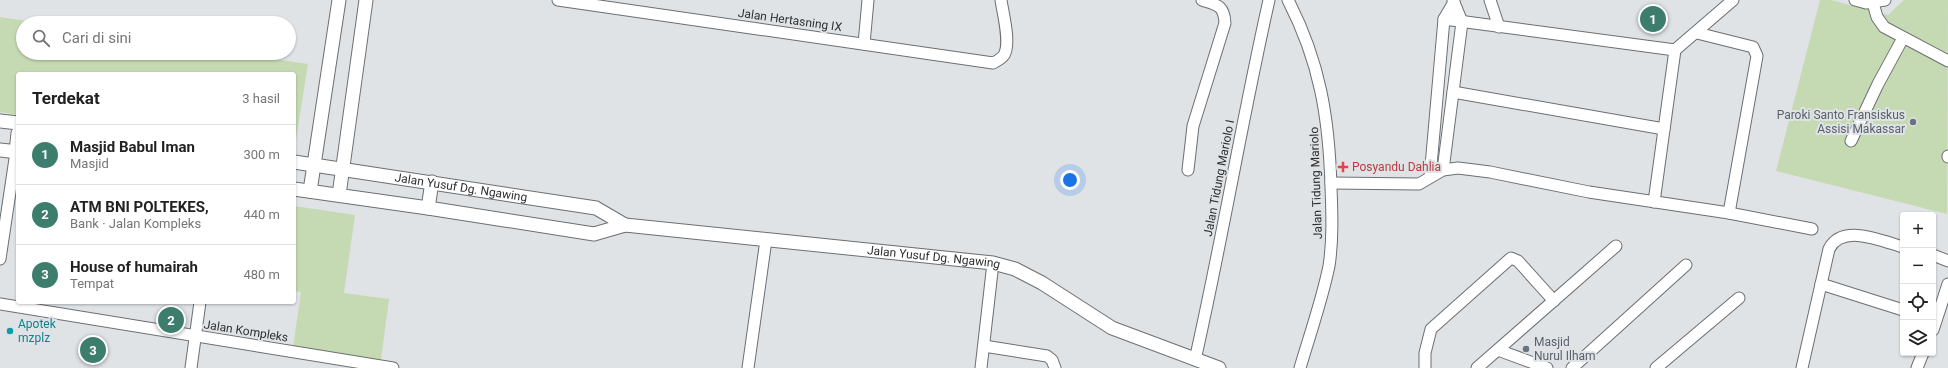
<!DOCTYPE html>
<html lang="id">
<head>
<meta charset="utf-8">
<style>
  body { margin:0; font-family:Roboto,sans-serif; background:#f2f2f2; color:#222 }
  .controls { position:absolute; right:12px; bottom:12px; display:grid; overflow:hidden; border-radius:4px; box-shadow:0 1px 3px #0004 }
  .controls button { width:36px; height:36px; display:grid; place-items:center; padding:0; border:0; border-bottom:1px solid #e0e0e0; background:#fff; color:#222; font:20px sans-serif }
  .you { position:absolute; left:1070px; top:180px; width:14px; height:14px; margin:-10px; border:3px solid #fff; border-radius:50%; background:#1a73e8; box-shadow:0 0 0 6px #1a73e833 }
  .badge { display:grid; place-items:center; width:26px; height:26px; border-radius:50%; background:#3c7d6d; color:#fff; font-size:13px; font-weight:700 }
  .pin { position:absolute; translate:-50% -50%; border:2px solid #fff; box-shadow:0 1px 4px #0006 }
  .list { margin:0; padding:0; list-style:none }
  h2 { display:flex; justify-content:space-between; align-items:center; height:52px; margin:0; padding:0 16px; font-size:17px }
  h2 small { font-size:13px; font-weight:400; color:#767676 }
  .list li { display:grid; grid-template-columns:26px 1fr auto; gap:12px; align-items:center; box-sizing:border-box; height:60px; padding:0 16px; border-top:1px solid #e0e0e0 }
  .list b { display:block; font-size:15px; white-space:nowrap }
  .list p { margin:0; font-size:13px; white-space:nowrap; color:#767676 }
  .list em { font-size:13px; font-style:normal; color:#767676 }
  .icon { flex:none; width:22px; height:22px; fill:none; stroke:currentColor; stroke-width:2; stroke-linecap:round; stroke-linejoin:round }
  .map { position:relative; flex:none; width:1948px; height:368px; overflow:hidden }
  .search { position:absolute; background:#fff; box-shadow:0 1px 3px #0004; left:16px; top:16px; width:280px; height:44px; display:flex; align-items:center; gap:10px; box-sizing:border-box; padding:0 14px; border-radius:22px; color:#767676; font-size:15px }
  .panel { position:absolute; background:#fff; box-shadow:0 1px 3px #0004; left:16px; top:72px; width:280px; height:232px; border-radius:4px }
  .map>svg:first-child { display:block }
  .green { fill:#c5d9b3 }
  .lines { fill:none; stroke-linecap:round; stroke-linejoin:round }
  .minor-casing { stroke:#6c6f72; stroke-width:13 }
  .tertiary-casing { stroke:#6c6f72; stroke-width:15 }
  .minor { stroke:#fff; stroke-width:11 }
  .tertiary { stroke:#fff; stroke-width:13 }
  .worship-dot { fill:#6b7280; stroke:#dfe3e6; stroke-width:1.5 }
  .health-dot { fill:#e0444e; stroke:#dfe3e6; stroke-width:1.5 }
  .culture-dot { fill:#0f9aa8; stroke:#dfe3e6; stroke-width:1.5 }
  .labels { text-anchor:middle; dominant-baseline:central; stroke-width:4; stroke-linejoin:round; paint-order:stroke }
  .street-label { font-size:12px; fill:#2e2f31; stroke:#dfe3e6 }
  .worship-label { font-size:12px; fill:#5b616d; stroke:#dfe3e6; text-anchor:end }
  .health-label { font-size:12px; fill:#be3a42; stroke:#dfe3e6; text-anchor:start }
  .culture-label { font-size:12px; fill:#0d838f; stroke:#dfe3e6; text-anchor:start }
</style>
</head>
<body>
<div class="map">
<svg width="1948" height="368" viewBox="0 0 1948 368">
  <rect width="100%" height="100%" fill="#dfe3e6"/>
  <!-- green -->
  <g class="green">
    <path d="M1820,0h11l57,15 16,-15h44l-1,214 -171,-43z"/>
    <path d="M0,17l40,6h-17v30h211l74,11 -14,88v-78h-276v41l-18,-3z"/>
    <path d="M294,206l61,9 -11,78 45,6 -9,68 -88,-12 9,-63 -7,-1z"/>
  </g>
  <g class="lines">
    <defs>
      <g id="minor">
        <path d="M558,0l435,63c4,-2 9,-5 11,-8 7,-12 -1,-41 -3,-55"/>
        <path d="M1288,0c32,62 41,118 43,187 1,26 2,53 -2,79 -7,34 -19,68 -29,102"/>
        <path d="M1490,0l9,27"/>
        <path d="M1855,0l11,3 19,-3"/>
        <path d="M1873,3l4,14 7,10 64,34"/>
        <path d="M1444,19l231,31"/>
        <path d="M1697,33l56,14 4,9 -28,157"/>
        <path d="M864,44l4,-44"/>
        <path d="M1453,92l211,37"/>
        <path d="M1851,141l27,-57 25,-46"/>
        <path d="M1948,157v-1"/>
        <path d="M1188,170l5,-44 32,-103c-1,-18 -8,-18 -23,-23"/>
        <path d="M1443,170l19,-148 -9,-22"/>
        <path d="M1430,177l14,-158 10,-17"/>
        <path d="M1331,183l88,1 24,-14 15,-2 32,4 99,20 140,21 83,16"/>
        <path d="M1654,202l21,-152 58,-50"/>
        <path d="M1933,255l15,6"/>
        <path d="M0,259l16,-107"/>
        <path d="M1821,284l82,26"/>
        <path d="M0,304l393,64"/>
        <path d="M1933,330l15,-46"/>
        <path d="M984,346l63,10 5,4 3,8"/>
        <path d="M1498,350l49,18"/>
        <path d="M1195,360c27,-119 47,-240 74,-360"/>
        <path d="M191,368l9,-66"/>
        <path d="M748,368l18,-128"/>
        <path d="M981,368l12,-105"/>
        <path d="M1425,368v-15l6,-24 80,-71 7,3 36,40"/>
        <path d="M1477,368l139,-122"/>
        <path d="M1572,368l114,-103"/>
        <path d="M1656,368l83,-70"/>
        <path d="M1802,368l27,-119c13,-26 53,-8 74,-2"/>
        <path d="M1917,368l6,-15"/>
      </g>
      <g id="tertiary">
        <path d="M0,121l18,2"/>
        <path d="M0,150l18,2"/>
        <path d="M16,152l2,-19"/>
        <path id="s1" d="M294,162l302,46 29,17"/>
        <path id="s2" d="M294,189l134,19 166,26 31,-9 368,38 22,6 27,14 70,45 107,40"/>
        <path d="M310,191l29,-191"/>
        <path d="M339,195l27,-195"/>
        <path d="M428,208l4,-26"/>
      </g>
    </defs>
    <!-- minor casing -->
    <use href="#minor" class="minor-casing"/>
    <!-- tertiary casing -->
    <use href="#tertiary" class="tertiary-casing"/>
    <!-- minor -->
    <use href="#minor" class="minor"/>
    <!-- tertiary -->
    <use href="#tertiary" class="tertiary"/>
  </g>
  <!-- markers -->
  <g class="worship-dot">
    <circle cx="1913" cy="122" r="4"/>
    <circle cx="1526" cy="349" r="4"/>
  </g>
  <path class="health-dot" d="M1341 161h4v4h4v4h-4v4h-4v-4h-4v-4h4z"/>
  <circle class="culture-dot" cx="10" cy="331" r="4"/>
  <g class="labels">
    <!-- street labels -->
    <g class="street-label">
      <text transform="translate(790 20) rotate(8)">Jalan Hertasning IX</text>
      <text transform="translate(1219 178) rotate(-79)">Jalan Tidung Mariolo I</text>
      <text transform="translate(1316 183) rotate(-92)">Jalan Tidung Mariolo</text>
      <text stroke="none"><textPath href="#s1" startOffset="169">Jalan Yusuf Dg. Ngawing</textPath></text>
      <text stroke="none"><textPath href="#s2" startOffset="646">Jalan Yusuf Dg. Ngawing</textPath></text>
      <text transform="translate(246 331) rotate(9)">Jalan Kompleks</text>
    </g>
    <!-- worship labels -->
    <g class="worship-label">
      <text x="1905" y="115">Paroki Santo Fransiskus<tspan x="1905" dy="14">Assisi Makassar</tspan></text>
      <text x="1534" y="342" text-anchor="start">Masjid<tspan x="1534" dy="14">Nurul Ilham</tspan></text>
    </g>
    <!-- health labels -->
    <g class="health-label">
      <text x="1352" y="167">Posyandu Dahlia</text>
    </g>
    <!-- culture labels -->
    <g class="culture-label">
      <text x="18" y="324">Apotek<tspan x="18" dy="14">mzplz</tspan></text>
    </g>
  </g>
</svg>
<div class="controls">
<button>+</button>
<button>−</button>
<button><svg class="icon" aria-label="locate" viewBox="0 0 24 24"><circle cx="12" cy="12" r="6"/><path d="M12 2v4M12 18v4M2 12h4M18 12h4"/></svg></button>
<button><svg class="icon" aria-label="layers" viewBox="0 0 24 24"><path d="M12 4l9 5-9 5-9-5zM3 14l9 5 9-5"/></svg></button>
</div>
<div class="you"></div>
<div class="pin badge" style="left:1653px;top:19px">1</div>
<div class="pin badge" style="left:171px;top:320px">2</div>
<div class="pin badge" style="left:93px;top:350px">3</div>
<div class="search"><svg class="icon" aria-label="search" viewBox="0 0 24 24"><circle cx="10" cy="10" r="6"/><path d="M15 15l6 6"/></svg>Cari di sini</div>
<section class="panel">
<h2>Terdekat<small>3 hasil</small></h2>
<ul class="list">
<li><span class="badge">1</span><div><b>Masjid Babul Iman</b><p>Masjid</p></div><em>300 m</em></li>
<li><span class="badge">2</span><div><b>ATM BNI POLTEKES,</b><p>Bank · Jalan Kompleks</p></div><em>440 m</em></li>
<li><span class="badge">3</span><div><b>House of humairah</b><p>Tempat</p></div><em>480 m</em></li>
</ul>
</section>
</div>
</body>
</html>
